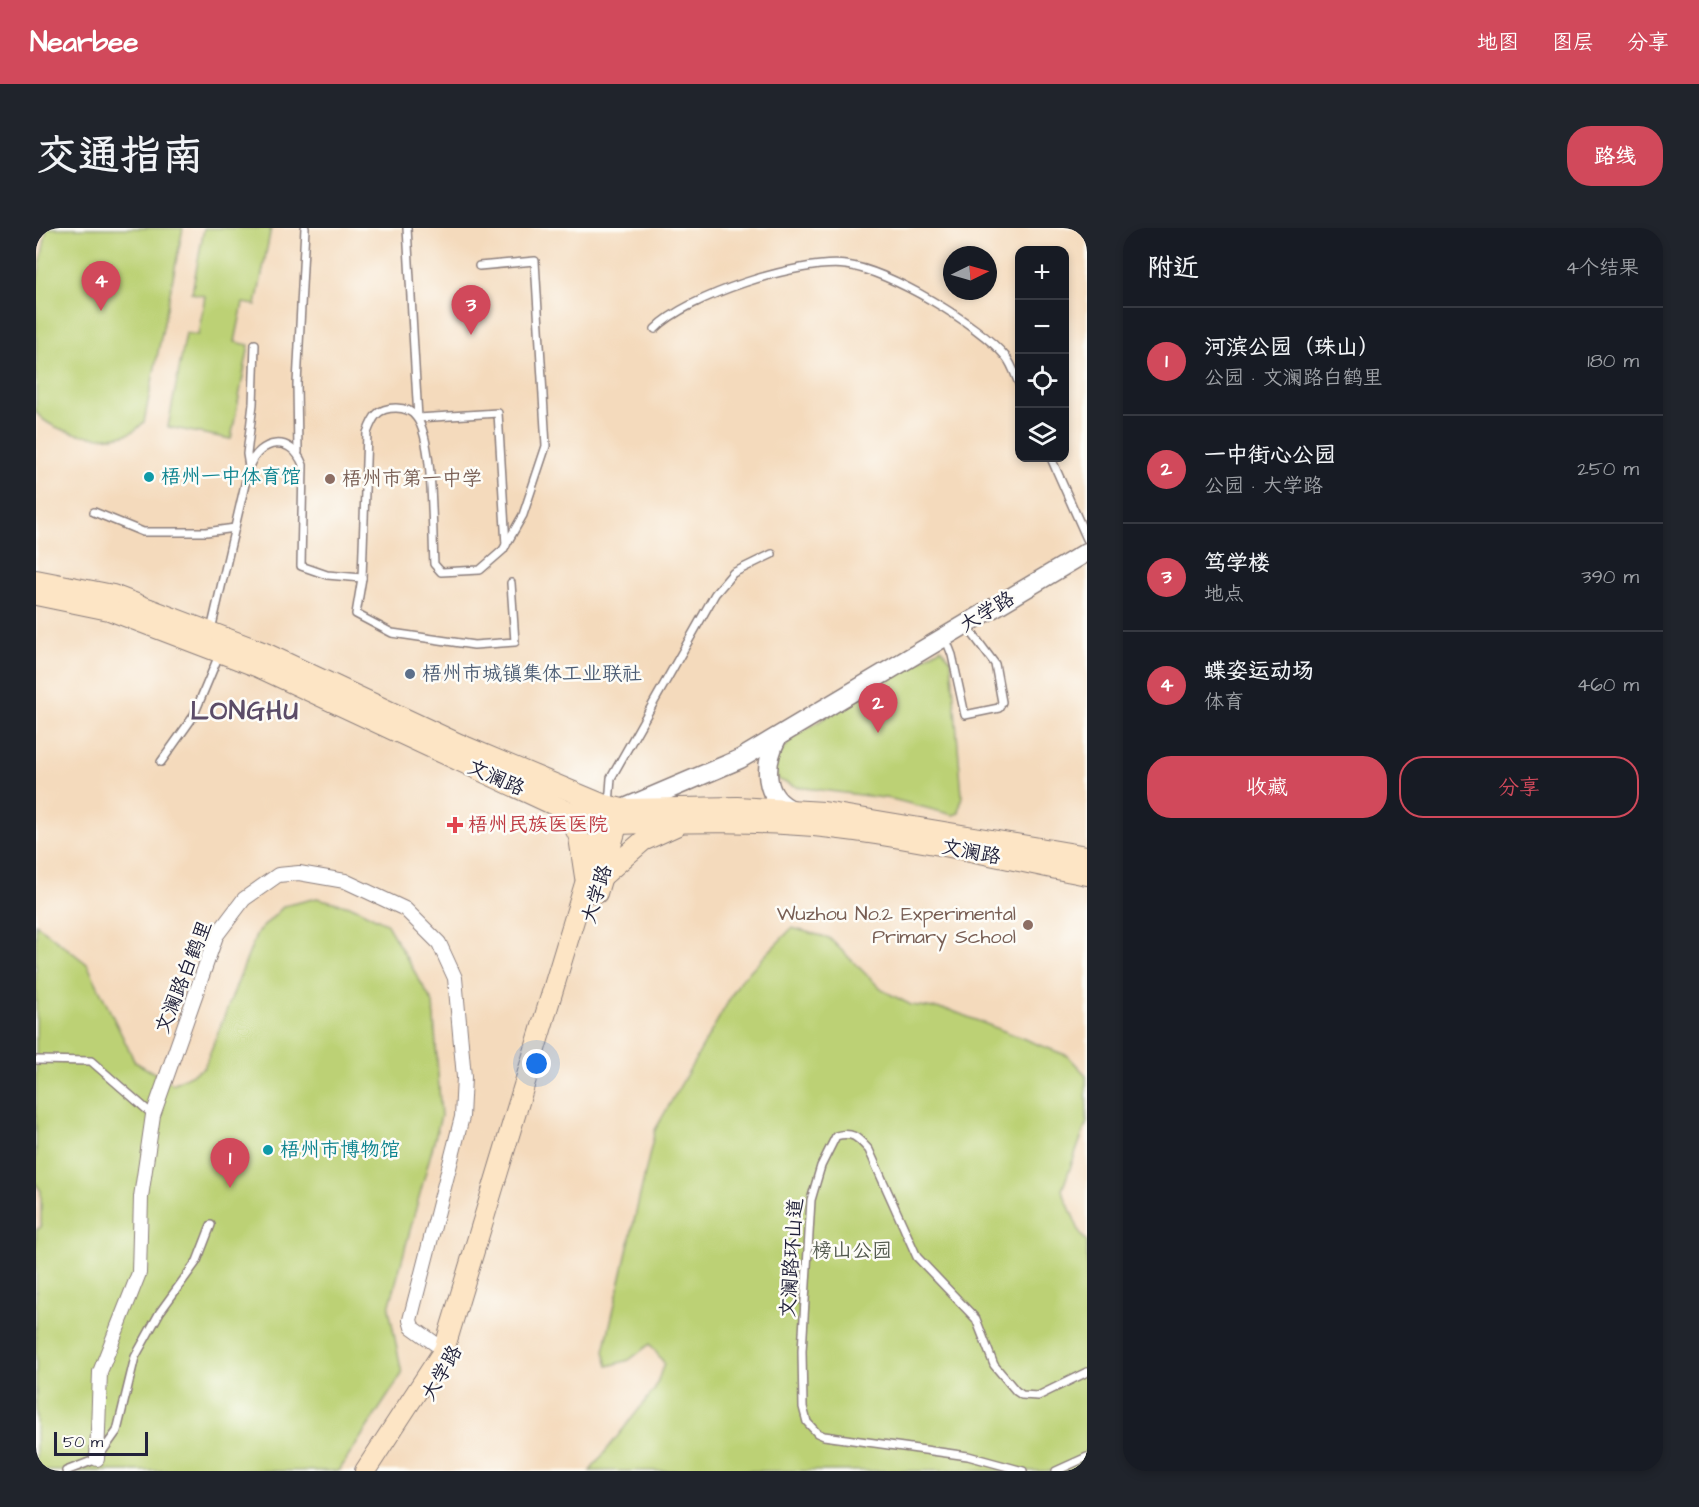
<!DOCTYPE html>
<html lang="zh">
<head>
<meta charset="utf-8">
<style>
  body { margin:0; font-family:"Architects Daughter","LXGW WenKai TC",sans-serif; background:#20242c; color:#f1f3f6 }
  .controls { position:absolute; right:18px; top:18px; display:grid; overflow:hidden; border-radius:12px; box-shadow:0 3px 9px #0003 }
  .controls button { width:54px; height:54px; display:grid; place-items:center; padding:0; border:0; border-bottom:2px solid #363941; background:#171b24; color:#f1f3f6; font:30px sans-serif }
  .compass { position:absolute; left:907px; top:18px; width:54px; height:54px; border-radius:50%; background:#171b24; box-shadow:0 3px 9px #0003; rotate:85deg }
  .scale { position:absolute; left:18px; bottom:15px; width:94px; box-sizing:border-box; padding-left:6px; border:3px solid #22223b; border-top:0; font-size:16px; line-height:21px; white-space:nowrap; color:#22223b; -webkit-text-stroke:4px #fdfcf7; paint-order:stroke }
  .you { position:absolute; left:501px; top:836px; width:21px; height:21px; margin:-15px; border:4px solid #fff; border-radius:50%; background:#1a73e8; box-shadow:0 0 0 9px #1a73e833 }
  .badge { display:grid; place-items:center; width:39px; height:39px; border-radius:50%; background:#d1495b; color:#fff; font-size:20px; font-weight:700 }
  .pin { position:absolute; translate:-50% -50px; filter:drop-shadow(0 2px 3px #0008) }
  .pin::after { content:''; position:absolute; top:32px; width:21px; height:18px; background:inherit; clip-path:polygon(0 0,100% 0,50% 100%) }
  .list { margin:0; padding:0; list-style:none }
  h2 { display:flex; justify-content:space-between; align-items:center; height:78px; margin:0; padding:0 24px; font-size:26px }
  h2 small { font-size:20px; font-weight:400; color:#9ea1a6 }
  .list li { display:grid; grid-template-columns:39px 1fr auto; gap:18px; align-items:center; box-sizing:border-box; height:108px; padding:0 24px; border-top:2px solid #363941 }
  .list b { display:block; font-size:22px; white-space:nowrap }
  .list p { margin:0; font-size:20px; white-space:nowrap; color:#9ea1a6 }
  .list em { font-size:20px; font-style:normal; color:#9ea1a6 }
  .actions { display:flex; gap:12px; padding:18px 24px }
  .actions a { flex:1; padding:14px 0; border:2px solid #d1495b; border-radius:24px; text-align:center; font-size:21px; color:#d1495b }
  .actions .main { background:#d1495b; color:#fff }
  .icon { flex:none; width:33px; height:33px; fill:none; stroke:currentColor; stroke-width:2; stroke-linecap:round; stroke-linejoin:round }
  .map { position:relative; flex:none; width:1051px; height:1243px; overflow:hidden; border-radius:24px }
  header { display:flex; align-items:center; gap:36px; box-sizing:border-box; height:84px; padding:0 30px; background:#d1495b; color:#fff }
  header strong { font-size:28px }
  nav { display:flex; gap:33px; margin-inline-start:auto; font-size:21px }
  .intro { display:flex; align-items:center; justify-content:space-between; box-sizing:border-box; height:144px; padding:0 36px }
  h1 { margin:0; font-size:42px }
  .button { padding:15px 27px; border-radius:24px; background:#d1495b; color:#fff; font-size:21px; font-weight:700 }
  main { display:flex; gap:36px; padding:0 36px }
  aside { flex:1; background:#171b24; border-radius:24px; box-shadow:0 3px 9px #0003 }
  .map>svg:first-child { display:block }
  .green { fill:#bcd175; stroke:#6f7a58; stroke-width:1.5 }
  .lines { fill:none; stroke-linecap:round; stroke-linejoin:round }
  .service-casing { stroke:#8b7e7c; stroke-width:10 }
  .minor-casing { stroke:#8b7e7c; stroke-width:16 }
  .tertiary-casing { stroke:#8b7e7c; stroke-width:21 }
  .secondary-casing { stroke:#8b7e7c; stroke-width:22 }
  .service { stroke:#fff; stroke-width:7 }
  .minor { stroke:#fff; stroke-width:14 }
  .tertiary { stroke:#fff; stroke-width:18 }
  .secondary { stroke:#fde5c5; stroke-width:20 }
  .culture-dot { fill:#0f9aa8; stroke:#fdfcf7; stroke-width:2 }
  .education-dot { fill:#8d6e63; stroke:#fdfcf7; stroke-width:2 }
  .service-dot { fill:#5c6f8a; stroke:#fdfcf7; stroke-width:2 }
  .health-dot { fill:#e0444e; stroke:#fdfcf7; stroke-width:2 }
  .labels { text-anchor:middle; dominant-baseline:central; stroke-width:5; stroke-linejoin:round; paint-order:stroke }
  .culture-label { font-size:20px; fill:#0d838f; stroke:#fdfcf7; text-anchor:start }
  .education-label { font-size:20px; fill:#785e54; stroke:#fdfcf7; text-anchor:start }
  .street-label { font-size:20px; fill:#22223b; stroke:#fdfcf7 }
  .service-label { font-size:20px; fill:#4e5e75; stroke:#fdfcf7; text-anchor:start }
  .health-label { font-size:20px; fill:#be3a42; stroke:#fdfcf7; text-anchor:start }
  .park-label { font-size:20px; fill:#50574c; stroke:#fdfcf7 }
  .district-label { font-size:26px; font-weight:bold; letter-spacing:1.5px; fill:#5b4c68; stroke:#fdfcf7 }
</style>
</head>
<body>
<header>
<strong>Nearbee</strong>
<nav><a>地图</a><a>图层</a><a>分享</a></nav>
</header>
<div class="intro"><h1>交通指南</h1><a class="button">路线</a></div>
<main>
<div class="map">
<svg width="1051" height="1243" viewBox="0 0 1051 1243">
  <rect width="100%" height="100%" fill="#fdfcf7"/>
  <filter id="ink" filterUnits="userSpaceOnUse"><feTurbulence type="fractalNoise" baseFrequency=".0167" numOctaves="2"/><feDisplacementMap in="SourceGraphic" scale="12" xChannelSelector="R" yChannelSelector="G"/><feConvolveMatrix kernelMatrix="1 2 1 2 8 2 1 2 1" color-interpolation-filters="sRGB"/></filter>
  <filter id="wash" filterUnits="userSpaceOnUse"><feTurbulence type="fractalNoise" baseFrequency=".008" numOctaves="4" result="noise"/><feDisplacementMap in="SourceGraphic" scale="24" xChannelSelector="R" yChannelSelector="G"/><feGaussianBlur stdDeviation="1.35" result="paint"/><feColorMatrix in="noise" values="0 0 0 0 0 0 0 0 0 0 0 0 0 0 0 0 0 1.4 0 .05"/><feComposite in="paint" operator="in"/></filter>
  <g filter="url(#wash)">
    <rect width="100%" height="100%" fill="#f4dabc"/>
    <!-- green -->
    <g class="green">
      <path d="M11,0h136l-39,194c-6,6 -11,11 -20,13 -24,6 -73,-2 -88,-23v-125z"/>
      <path d="M168,0h67l-15,77 -13,-2 -8,39 14,3 -18,94 -63,-12 18,-94 12,2 7,-39 -13,-3z"/>
      <path d="M905,420l10,12 11,135 -3,18 -6,2 -61,-16 -95,-12 -18,-7 -5,-10 1,-10 18,-23z"/>
      <path d="M281,670l37,9 32,16 47,80 8,113 -52,192 13,66 -63,97h-303v-241l5,-3v-36l-5,-7v-260l51,40 48,98 38,22 31,-16 53,-135 27,-27z"/>
      <path d="M756,700l37,10 53,52 29,15 39,5 118,46 18,19 1,47 -25,68 19,45 6,7v229h-497l65,-82 9,-26 -14,-19 -21,16 -21,6 -4,-15 51,-221 85,-149z"/>
    </g>
  </g>
  <g filter="url(#ink)">
    <g class="lines">
      <defs>
        <g id="service">
          <path d="M371,0l11,190 80,-5 8,132"/>
          <path d="M443,38l56,-5 11,185 -23,69 -20,35 -23,20 -39,2 -7,-8c-2,-31 0,-126 -18,-147 -5,-7 -12,-9 -20,-9 -19,0 -23,9 -29,25l-5,145 -6,36 36,19 82,12 41,-3 -4,-59"/>
          <path d="M619,101c32,-33 145,-70 191,-64 42,5 133,59 160,92 6,7 10,20 14,29"/>
          <path d="M262,224l-1,-68 8,-156"/>
          <path d="M1015,230l36,81"/>
          <path d="M213,239l-2,-13 6,-50 2,-60"/>
          <path d="M58,284l49,20h63l29,-4"/>
          <path d="M175,402l38,-163c11,-28 42,-33 54,-2l-2,101 26,9 35,3"/>
          <path d="M909,409l7,18 13,60 34,-7 3,-6 -7,-38 -29,-39"/>
          <path d="M125,534l32,-45 26,-62"/>
          <path d="M573,577l2,-27 104,-184 18,-21 39,-19"/>
          <path d="M0,832l55,1 62,54"/>
          <path d="M30,1243l31,-12 20,-28 18,-74 25,-45 37,-51 14,-36"/>
          <path d="M987,1243l-55,-15 -144,-20 -7,-3 -10,-11 -4,-15 -1,-56 9,-151 10,-34 15,-30c17,-5 22,2 33,14l48,107 59,62 18,46 22,26 6,4 16,1 49,-24"/>
          <path d="M1020,1243l31,-14"/>
        </g>
        <path id="minor" d="M61,1231l3,-87 39,-99 2,-76 12,-82 63,-179 28,-37 34,-24 21,-2 46,8 60,28 34,34 16,35 9,99 -2,40 -52,203 2,7 32,23"/>
        <g id="tertiary">
          <path d="M741,510c-13,26 -15,60 16,72"/>
          <path d="M589,580l115,-49 347,-207"/>
        </g>
        <g id="secondary">
          <path d="M0,352l77,15 152,58 194,91 143,60 20,5 115,-2 87,5 263,44"/>
          <path d="M0,367l73,15 149,57 309,144 51,13c71,-2 142,-4 214,4 86,10 170,30 255,47"/>
          <path d="M531,583l12,26 6,40"/>
          <path d="M568,647l39,-34 33,-15"/>
          <path d="M561,665l24,-81"/>
          <path d="M329,1243l79,-121 163,-539"/>
        </g>
      </defs>
      <!-- service casing -->
      <use href="#service" class="service-casing"/>
      <!-- minor casing -->
      <use href="#minor" class="minor-casing"/>
      <!-- tertiary casing -->
      <use href="#tertiary" class="tertiary-casing"/>
      <!-- secondary casing -->
      <use href="#secondary" class="secondary-casing"/>
      <!-- service -->
      <use href="#service" class="service"/>
      <!-- minor -->
      <use href="#minor" class="minor"/>
      <!-- tertiary -->
      <use href="#tertiary" class="tertiary"/>
      <!-- secondary -->
      <use href="#secondary" class="secondary"/>
    </g>
  </g>
  <!-- markers -->
  <g class="culture-dot">
    <circle cx="113" cy="249" r="6"/>
    <circle cx="232" cy="922" r="6"/>
  </g>
  <g class="education-dot">
    <circle cx="294" cy="251" r="6"/>
    <circle cx="992" cy="697" r="6"/>
  </g>
  <circle class="service-dot" cx="374" cy="446" r="6"/>
  <path class="health-dot" d="M416 588h6v6h6v6h-6v6h-6v-6h-6v-6h6z"/>
  <g class="labels">
    <!-- culture labels -->
    <g class="culture-label">
      <text x="125" y="249">梧州一中体育馆</text>
      <text x="244" y="922">梧州市博物馆</text>
    </g>
    <!-- education labels -->
    <g class="education-label">
      <text x="306" y="251">梧州市第一中学</text>
      <text x="980" y="686" text-anchor="end">Wuzhou No.2 Experimental<tspan x="980" dy="23">Primary School</tspan></text>
    </g>
    <!-- street labels -->
    <g class="street-label">
      <text transform="translate(951 384) rotate(-31)">大学路</text>
      <text transform="translate(460 550) rotate(24)">文澜路</text>
      <text transform="translate(935 624) rotate(11)">文澜路</text>
      <text transform="translate(561 666) rotate(-73)">大学路</text>
      <text transform="translate(148 749) rotate(-68)">文澜路白鹤里</text>
      <text transform="translate(756 1030) rotate(-86)">文澜路环山道</text>
      <text transform="translate(406 1145) rotate(-60)">大学路</text>
    </g>
    <!-- service labels -->
    <g class="service-label">
      <text x="386" y="446">梧州市城镇集体工业联社</text>
    </g>
    <!-- health labels -->
    <g class="health-label">
      <text x="432" y="597">梧州民族医医院</text>
    </g>
    <!-- park labels -->
    <g class="park-label">
      <text x="816" y="1023">榜山公园</text>
    </g>
    <!-- district labels -->
    <g class="district-label">
      <text x="209" y="483">LONGHU</text>
    </g>
  </g>
</svg>
<div class="controls">
<button>+</button>
<button>−</button>
<button><svg class="icon" aria-label="locate" viewBox="0 0 24 24"><circle cx="12" cy="12" r="6"/><path d="M12 2v4M12 18v4M2 12h4M18 12h4"/></svg></button>
<button><svg class="icon" aria-label="layers" viewBox="0 0 24 24"><path d="M12 4l9 5-9 5-9-5zM3 14l9 5 9-5"/></svg></button>
</div>
<svg class="compass" viewBox="-18 -18 36 36"><path d="M0-13l5 13h-10z" fill="#e53935"/><path d="M0 13l5-13h-10z" fill="#9ea1a6"/></svg>
<div class="scale">50 m</div>
<div class="you"></div>
<div class="pin badge" style="left:194px;top:960px">1</div>
<div class="pin badge" style="left:842px;top:505px">2</div>
<div class="pin badge" style="left:435px;top:107px">3</div>
<div class="pin badge" style="left:65px;top:83px">4</div>
</div>
<aside>
<h2>附近<small>4个结果</small></h2>
<ul class="list">
<li><span class="badge">1</span><div><b>河滨公园（珠山）</b><p>公园 · 文澜路白鹤里</p></div><em>180 m</em></li>
<li><span class="badge">2</span><div><b>一中街心公园</b><p>公园 · 大学路</p></div><em>250 m</em></li>
<li><span class="badge">3</span><div><b>笃学楼</b><p>地点</p></div><em>390 m</em></li>
<li><span class="badge">4</span><div><b>蝶姿运动场</b><p>体育</p></div><em>460 m</em></li>
</ul>
<div class="actions"><a class="main">收藏</a><a>分享</a></div>
</aside>
</main>
</body>
</html>
